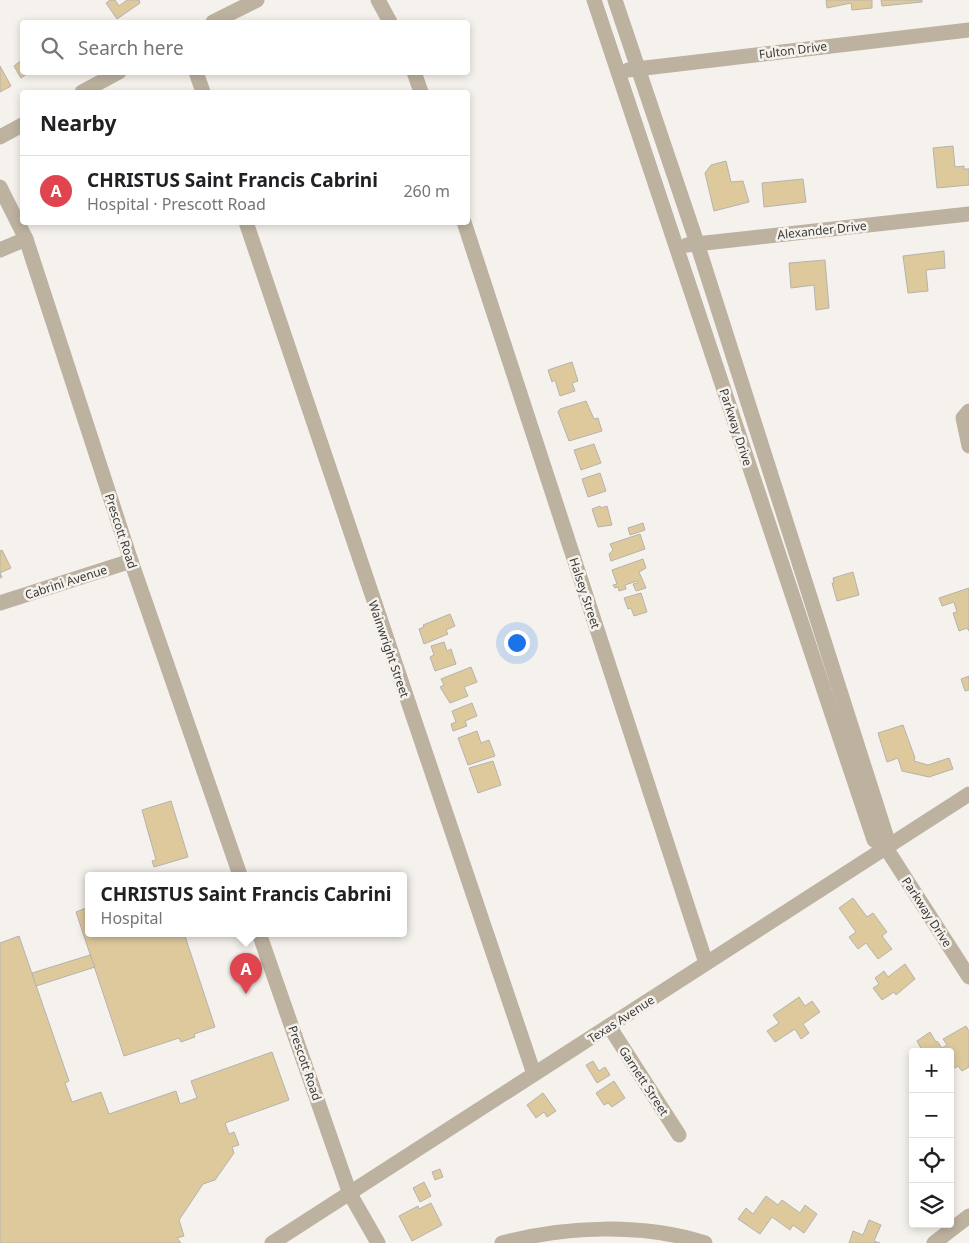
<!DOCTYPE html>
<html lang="en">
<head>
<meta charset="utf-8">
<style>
  body { margin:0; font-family:"Noto Sans",sans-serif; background:#f6f6f6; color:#202124 }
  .controls { position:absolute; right:15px; bottom:15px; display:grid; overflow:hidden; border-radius:5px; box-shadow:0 2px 8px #0003 }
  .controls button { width:45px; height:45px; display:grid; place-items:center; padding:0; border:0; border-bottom:1px solid #e0e0e0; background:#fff; color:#202124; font:25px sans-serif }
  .you { position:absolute; left:516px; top:642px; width:18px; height:18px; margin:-12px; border:4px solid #fff; border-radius:50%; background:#1a73e8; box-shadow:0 0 0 8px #1a73e833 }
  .badge { display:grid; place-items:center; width:32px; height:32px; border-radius:50%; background:#7c3aed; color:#fff; font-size:16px; font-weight:700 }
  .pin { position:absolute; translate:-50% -41px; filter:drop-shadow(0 1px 2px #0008) }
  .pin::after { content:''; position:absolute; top:26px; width:18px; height:15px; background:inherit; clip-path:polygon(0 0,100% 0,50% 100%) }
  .popup { position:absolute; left:85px; top:872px; width:322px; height:65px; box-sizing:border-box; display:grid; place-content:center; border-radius:5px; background:#fff; filter:drop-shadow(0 1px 4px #0005); font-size:16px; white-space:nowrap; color:#757577 }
  .popup b { font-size:19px; color:#202124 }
  .popup::after { content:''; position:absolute; left:50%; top:100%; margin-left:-10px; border:10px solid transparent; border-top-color:#fff }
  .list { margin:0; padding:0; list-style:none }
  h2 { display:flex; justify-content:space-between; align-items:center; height:65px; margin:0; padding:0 20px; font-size:21px }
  h2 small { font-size:16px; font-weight:400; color:#757577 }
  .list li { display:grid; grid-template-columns:32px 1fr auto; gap:15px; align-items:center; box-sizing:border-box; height:70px; padding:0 20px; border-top:1px solid #e0e0e0 }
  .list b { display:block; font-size:19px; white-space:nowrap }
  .list p { margin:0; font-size:16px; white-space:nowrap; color:#757577 }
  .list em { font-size:16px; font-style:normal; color:#757577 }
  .icon { flex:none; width:28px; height:28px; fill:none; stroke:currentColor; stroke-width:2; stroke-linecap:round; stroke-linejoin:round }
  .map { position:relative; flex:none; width:969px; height:1243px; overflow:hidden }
  .search { position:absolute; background:#fff; box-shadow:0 2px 8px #0003; left:20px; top:20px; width:450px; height:55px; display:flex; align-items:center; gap:12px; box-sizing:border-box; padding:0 18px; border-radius:5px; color:#757577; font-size:19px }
  .panel { position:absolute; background:#fff; box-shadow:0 2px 8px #0003; left:20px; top:90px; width:450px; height:135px; border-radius:5px }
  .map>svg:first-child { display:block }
  .building { fill:#dec99d; stroke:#b5b3ae }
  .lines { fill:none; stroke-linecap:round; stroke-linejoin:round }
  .minor { stroke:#bdb1a0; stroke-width:15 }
  .labels { text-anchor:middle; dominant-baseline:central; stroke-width:5; stroke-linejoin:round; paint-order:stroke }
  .street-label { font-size:12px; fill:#3b3a38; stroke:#f5f2ed }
</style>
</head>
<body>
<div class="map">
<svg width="969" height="1243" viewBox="0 0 969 1243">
  <rect width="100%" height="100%" fill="#f5f2ed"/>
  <!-- building -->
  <g class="building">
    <path d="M110,0h5l4,6 8,-6h12l1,3 -23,16 -11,-16z"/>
    <path d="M826,0h46v8l-20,2 -1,-7 -24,5z"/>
    <path d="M881,0h41v2l-40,4z"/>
    <path d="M22,60v12h8l-9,6 -7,-12z"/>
    <path d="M0,66l11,20 -11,6z"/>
    <path d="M953,146l2,21 9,-1v3h5v16l-32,3 -4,-40z"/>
    <path d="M726,161l5,21 12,-1 6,21 -35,9 -9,-38 6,-8z"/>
    <path d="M803,179l3,23 -42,5 -2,-24z"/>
    <path d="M944,251l1,17 -19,2 2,21 -20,2 -5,-37z"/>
    <path d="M825,260l4,48 -13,2 -2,-25 -23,3 -2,-25z"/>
    <path d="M572,362l6,19 -6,2 3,8 -15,5 -5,-16 -3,2 -4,-12z"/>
    <path d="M586,401l8,18 4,-1 4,13 -33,10 -11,-29 2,-3z"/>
    <path d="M594,444l7,19 -20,7 -7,-20z"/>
    <path d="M600,473l6,18 -18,6 -6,-18z"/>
    <path d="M600,506l1,2 6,-2 5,19 -14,2 -6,-18z"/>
    <path d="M643,523l2,7 -15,5 -2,-7z"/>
    <path d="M640,534l5,15 -34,12 -2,-7 4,-4 -3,-6z"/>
    <path d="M2,550l9,18 -11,5 2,4 -2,1v-27z"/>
    <path d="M643,559l3,9 -7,4 7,16 -10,3 -3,-7 5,-1 -1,-2 -12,4 1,4 -7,2 -1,-4 -3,1 -2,-3 4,-1 -5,-14z"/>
    <path d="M853,572l6,23 -22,6 -5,-18h2l-1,-5z"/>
    <path d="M969,588v43l-2,-3 -8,3 -6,-18 4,-1 -3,-10 -12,4 -3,-8z"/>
    <path d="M641,593l6,19 -13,4 -3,-8 -3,1 -4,-11z"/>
    <path d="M450,614l5,12 -9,4 2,4 -24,10 -5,-15 5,-2 -1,-2z"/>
    <path d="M444,642l3,9 4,-2 5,15 -21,7 -5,-14 4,-2 -3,-9z"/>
    <path d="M471,667l6,15 -13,5 4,9 -18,7 -10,-16 4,-2 -3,-6z"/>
    <path d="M969,676v14l-4,1 -4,-12z"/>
    <path d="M472,703l5,13 -12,5 2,5 -14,5 -2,-7 5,-2 -4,-11z"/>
    <path d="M903,725l12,33 -1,3 14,4 21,-7 4,11 -24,8 -27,-6 -4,-13 -11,4 -9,-29z"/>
    <path d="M477,731l4,12 8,-3 6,16 -27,9 -10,-27z"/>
    <path d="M493,761l8,24 -23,8 -9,-25z"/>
    <path d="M171,801l17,56 -34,10 -2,-6 4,-1 -14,-50z"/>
    <path d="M853,898l14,19 6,-4 14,19 -5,4 10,13 -14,10 -12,-16 -8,6 -9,-12 7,-5 -17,-24z"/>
    <path d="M89,907v26h95l31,94 -21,7 1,3 -14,5 -2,-4 -55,18 -48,-144z"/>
    <path d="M19,936l50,145 -4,2 7,19 29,-10 8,22 67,-23 4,13 17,-6 -6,-17 81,-29 17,48 -64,23 4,11 5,-2 5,13 -7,2 2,6 -19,27 -12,4 -24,36 5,16 -7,2 4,5h-181v-300z"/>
    <path d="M90,955l5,12 -59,19 -4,-13z"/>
    <path d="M905,964l10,15 -19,16 -2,-3 -12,8 -9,-12 6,-4 -4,-6 9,-7 4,6z"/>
    <path d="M799,997l6,9 7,-5 8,11 -17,12 6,9 -8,6 -6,-10 -20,13 -8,-11 12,-8 -6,-8z"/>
    <path d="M966,1026l3,5v36l-7,4 -4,-5 -3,2 -5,-8v-8h-5l-3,-4 5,-3 -4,-6z"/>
    <path d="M930,1032l6,10 1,-1 7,10 -21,1 -6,-11z"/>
    <path d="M593,1061l6,10 6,-4 5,8 -13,8 -11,-18z"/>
    <path d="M614,1081l11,17 -13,9 -4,-4 -4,2 -8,-12z"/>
    <path d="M543,1093l13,18 -9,6 -3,-5 -8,6 -9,-13z"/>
    <path d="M440,1169l3,8 -8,3 -3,-8z"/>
    <path d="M424,1182l7,14 -11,6 -7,-14z"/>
    <path d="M766,1196l12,9 4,-5 18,13 5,-8 12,9 -13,19 -11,-8 -3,5 -18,-13 -12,17 -22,-15 8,-11 7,6z"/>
    <path d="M431,1203l11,22 -30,16 -13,-25 19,-10 1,3z"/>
    <path d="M869,1220l12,5 -7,16 6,2h-31l4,-12 10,4z"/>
  </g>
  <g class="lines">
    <!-- minor -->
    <g class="minor">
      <path d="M378,0l12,22"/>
      <path d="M594,0l280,840 12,8 83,129"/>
      <path d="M615,0l82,243 189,592v13"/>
      <path d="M213,22l44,-22"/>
      <path d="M628,70l341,-40"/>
      <path d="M196,72l7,20"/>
      <path d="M414,72l7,20"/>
      <path d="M82,92l37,-20"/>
      <path d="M0,137l22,-12"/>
      <path d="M0,187l26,52 105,322 109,314"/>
      <path d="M246,222l288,852"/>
      <path d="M464,222l242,741"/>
      <path d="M687,245l282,-31"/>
      <path d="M0,250l26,-11"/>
      <path d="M969,411l-6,7 6,28"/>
      <path d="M0,603l131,-42"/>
      <path d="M259,933l91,261 28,49"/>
      <path d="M609,1026l70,109"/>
      <path d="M272,1243l697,-449"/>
      <path d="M502,1243c63,-17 140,-20 203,0"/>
      <path d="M934,1243l35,-27"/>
    </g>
  </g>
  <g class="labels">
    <!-- street labels -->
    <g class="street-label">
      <text transform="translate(793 50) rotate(-7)">Fulton Drive</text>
      <text transform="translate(822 230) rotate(-6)">Alexander Drive</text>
      <text transform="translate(736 427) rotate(72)">Parkway Drive</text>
      <text transform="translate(121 531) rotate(72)">Prescott Road</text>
      <text transform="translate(66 582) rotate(-18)">Cabrini Avenue</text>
      <text transform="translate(585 593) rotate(72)">Halsey Street</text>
      <text transform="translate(389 649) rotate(71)">Wainwright Street</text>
      <text transform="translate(927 912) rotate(57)">Parkway Drive</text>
      <text transform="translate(621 1019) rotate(-33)">Texas Avenue</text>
      <text transform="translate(305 1063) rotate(71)">Prescott Road</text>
      <text transform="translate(644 1081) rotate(57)">Garnett Street</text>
    </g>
  </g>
</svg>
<div class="controls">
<button>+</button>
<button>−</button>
<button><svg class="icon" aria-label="locate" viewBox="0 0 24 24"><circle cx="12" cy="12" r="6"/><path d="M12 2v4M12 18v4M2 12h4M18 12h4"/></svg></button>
<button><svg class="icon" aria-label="layers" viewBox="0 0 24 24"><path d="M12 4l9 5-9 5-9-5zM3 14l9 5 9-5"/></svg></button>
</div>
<div class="you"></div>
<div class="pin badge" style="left:246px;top:994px;background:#e0444e">A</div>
<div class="popup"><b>CHRISTUS Saint Francis Cabrini</b>Hospital</div>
<div class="search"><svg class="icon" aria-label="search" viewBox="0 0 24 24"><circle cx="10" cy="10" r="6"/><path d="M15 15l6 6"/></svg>Search here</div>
<section class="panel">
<h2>Nearby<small></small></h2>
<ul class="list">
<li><span class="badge" style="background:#e0444e">A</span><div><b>CHRISTUS Saint Francis Cabrini</b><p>Hospital · Prescott Road</p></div><em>260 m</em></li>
</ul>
</section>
</div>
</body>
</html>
